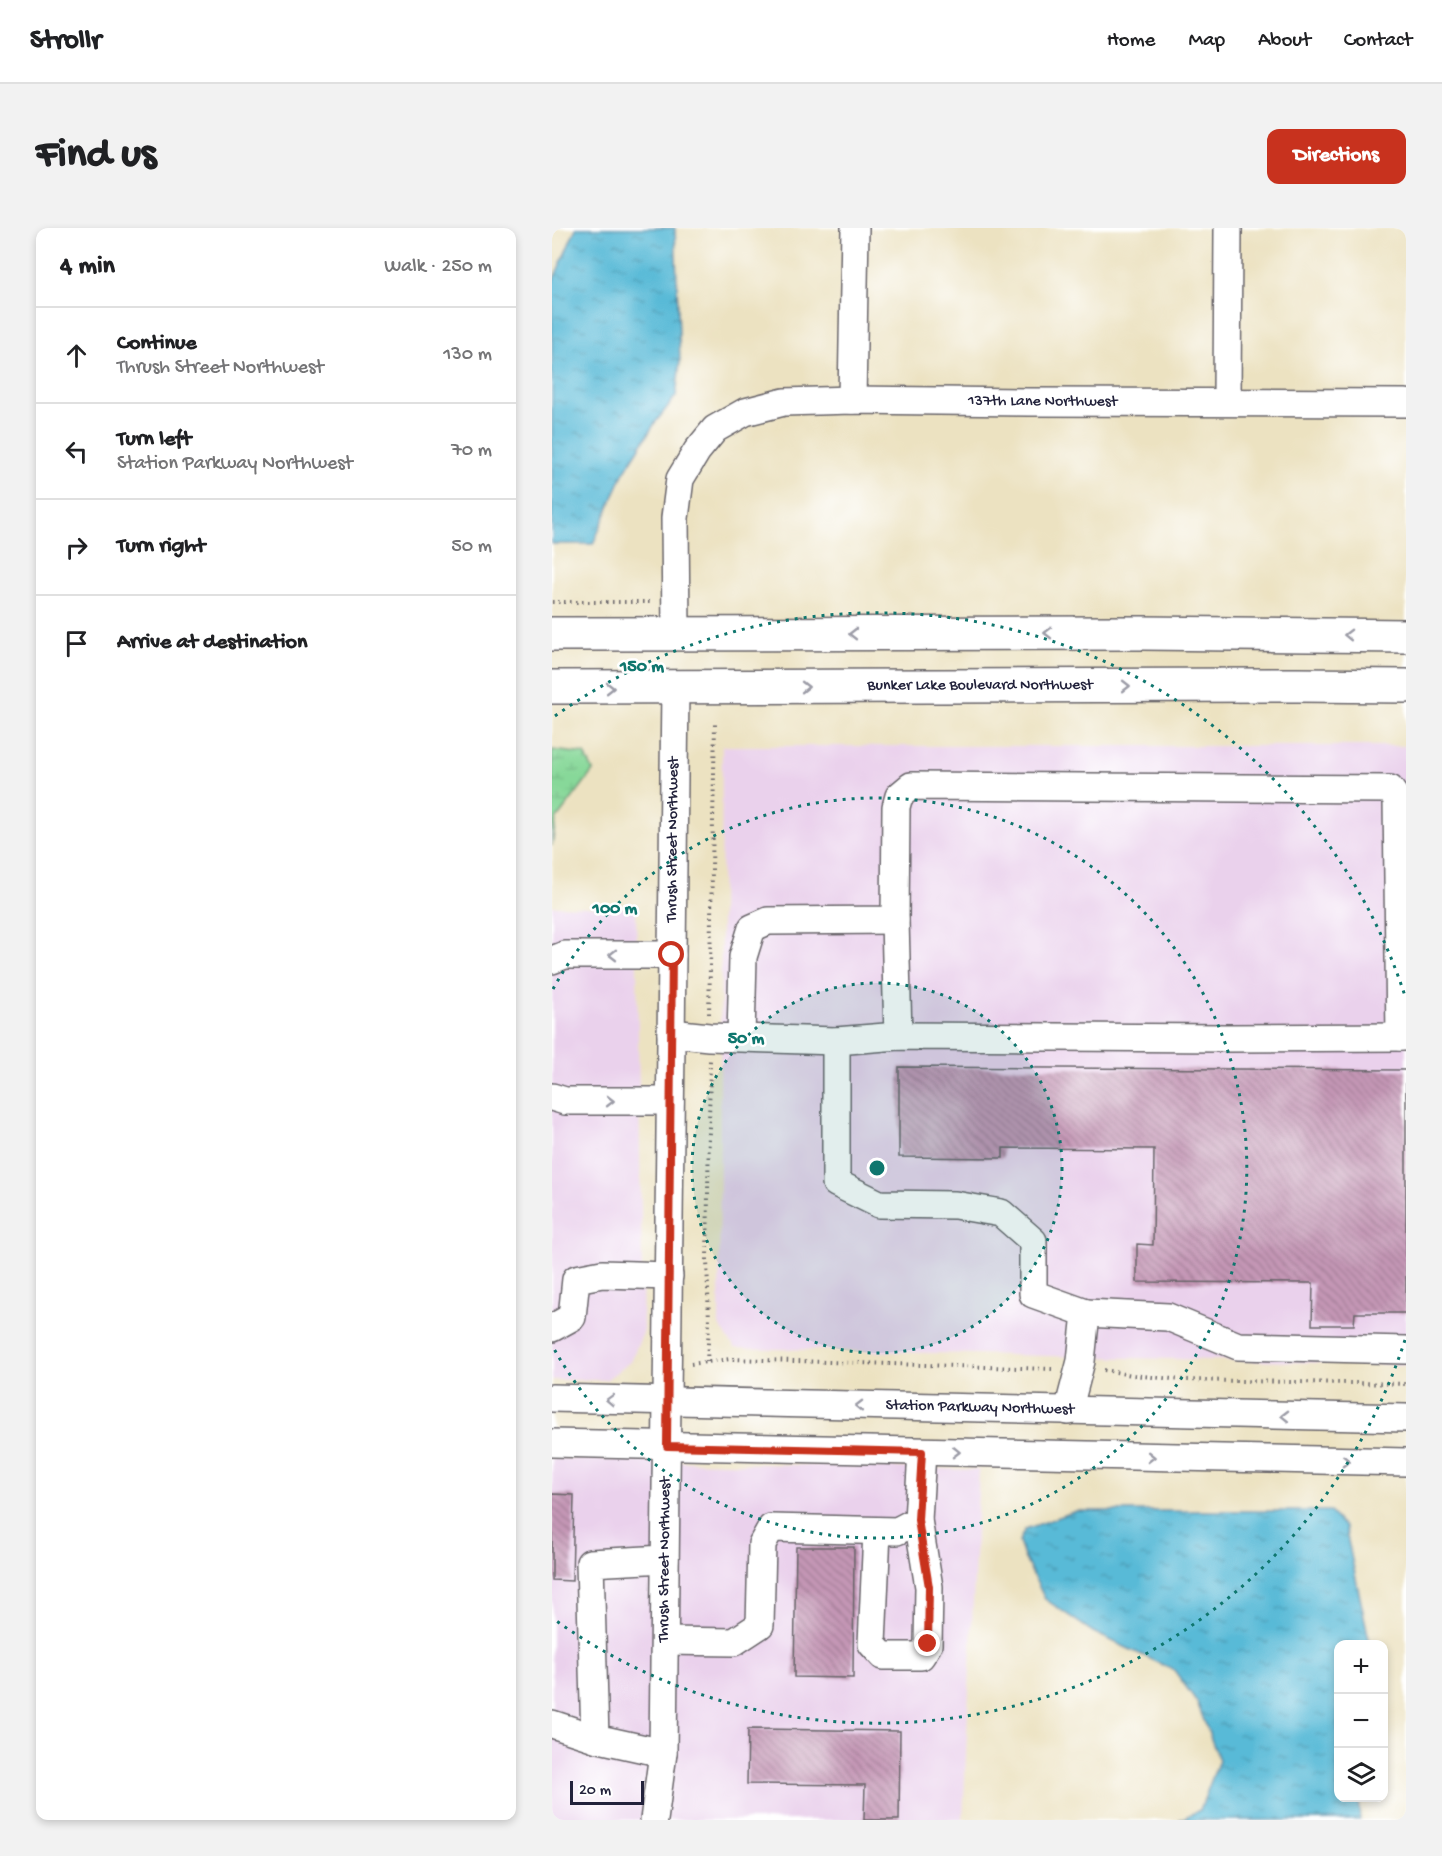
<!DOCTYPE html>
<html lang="en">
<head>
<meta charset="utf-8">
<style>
  body { margin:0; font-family:"Gochi Hand",sans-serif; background:#f2f2f2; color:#202124 }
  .controls { position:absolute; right:18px; bottom:18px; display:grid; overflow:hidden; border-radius:12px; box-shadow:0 3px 9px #0003 }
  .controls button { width:54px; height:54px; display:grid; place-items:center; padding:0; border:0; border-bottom:2px solid #e0e0e0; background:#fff; color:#202124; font:30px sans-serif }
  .scale { position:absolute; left:18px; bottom:15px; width:74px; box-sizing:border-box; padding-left:6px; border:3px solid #22223b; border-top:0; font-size:16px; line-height:21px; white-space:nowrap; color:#22223b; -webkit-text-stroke:4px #fff; paint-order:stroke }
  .stop { position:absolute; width:18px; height:18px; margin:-14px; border:4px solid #c8321e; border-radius:50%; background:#fff }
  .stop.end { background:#c8321e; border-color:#fff; box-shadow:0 2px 6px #0008 }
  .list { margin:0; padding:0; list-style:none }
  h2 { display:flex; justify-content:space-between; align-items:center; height:78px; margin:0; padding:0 24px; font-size:26px }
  h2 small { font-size:20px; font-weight:400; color:#757577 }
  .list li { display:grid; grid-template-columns:39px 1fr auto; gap:18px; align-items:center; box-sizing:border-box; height:96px; padding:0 24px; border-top:2px solid #e0e0e0 }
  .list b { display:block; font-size:22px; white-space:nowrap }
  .list p { margin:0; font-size:20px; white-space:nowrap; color:#757577 }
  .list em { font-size:20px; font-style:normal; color:#757577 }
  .icon { flex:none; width:33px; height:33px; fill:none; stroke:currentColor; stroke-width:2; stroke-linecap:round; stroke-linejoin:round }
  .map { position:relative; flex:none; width:854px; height:1592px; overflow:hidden; border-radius:12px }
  header { display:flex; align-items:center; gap:36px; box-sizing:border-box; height:84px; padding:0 30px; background:#fff; border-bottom:2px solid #e0e0e0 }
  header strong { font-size:28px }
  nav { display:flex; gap:33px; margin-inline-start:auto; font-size:21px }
  .intro { display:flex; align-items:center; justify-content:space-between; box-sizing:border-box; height:144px; padding:0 36px }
  h1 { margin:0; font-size:42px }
  .button { padding:15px 27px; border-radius:12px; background:#c8321e; color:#fff; font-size:21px; font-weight:700 }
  main { display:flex; gap:36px; padding:0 36px }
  aside { flex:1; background:#fff; border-radius:12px; box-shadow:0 3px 9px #0003 }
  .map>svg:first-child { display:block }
  .built { fill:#ead1ec }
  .wetland { fill:url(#wetland-marsh); stroke:#547d6a; stroke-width:1.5 }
  .water { fill:url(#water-ripples); stroke:#3e6e89; stroke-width:1.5 }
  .building { fill:url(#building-back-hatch) }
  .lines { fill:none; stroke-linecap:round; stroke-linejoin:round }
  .minor-casing { stroke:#69656a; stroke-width:30 }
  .major-casing { stroke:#69656a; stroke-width:36 }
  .path { stroke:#69656a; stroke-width:4; stroke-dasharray:1.5 4.5; stroke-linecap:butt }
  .minor { stroke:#fff; stroke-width:27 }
  .major { stroke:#fff; stroke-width:33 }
  .oneway { stroke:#9c9ca7 }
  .route { stroke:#c8321e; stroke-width:8 }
  .ring { fill:none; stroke:#0f766e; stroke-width:3; stroke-dasharray:3 6 }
  .labels { text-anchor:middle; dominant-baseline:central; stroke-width:5; stroke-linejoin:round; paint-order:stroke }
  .street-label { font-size:16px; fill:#22223b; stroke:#fff }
  .centre { fill:#0f766e; stroke:#fff; stroke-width:3 }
  .ring-label { font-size:18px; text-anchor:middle; font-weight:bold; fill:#0f766e; stroke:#fff; stroke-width:5; stroke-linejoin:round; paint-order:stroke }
</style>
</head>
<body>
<header>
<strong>Strollr</strong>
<nav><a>Home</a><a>Map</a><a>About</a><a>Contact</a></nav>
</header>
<div class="intro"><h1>Find us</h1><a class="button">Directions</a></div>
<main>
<aside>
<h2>4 min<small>Walk · 250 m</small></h2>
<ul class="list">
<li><svg class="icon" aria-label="ahead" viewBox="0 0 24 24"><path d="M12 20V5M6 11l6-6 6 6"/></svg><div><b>Continue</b><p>Thrush Street Northwest</p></div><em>130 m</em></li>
<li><svg class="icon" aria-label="left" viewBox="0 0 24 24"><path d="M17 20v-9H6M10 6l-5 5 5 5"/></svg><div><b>Turn left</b><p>Station Parkway Northwest</p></div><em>70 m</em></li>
<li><svg class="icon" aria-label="right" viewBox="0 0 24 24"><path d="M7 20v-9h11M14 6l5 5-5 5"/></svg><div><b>Turn right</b></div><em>50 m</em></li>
<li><svg class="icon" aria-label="arrive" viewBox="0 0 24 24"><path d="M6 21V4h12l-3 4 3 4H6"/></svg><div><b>Arrive at destination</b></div></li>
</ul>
</aside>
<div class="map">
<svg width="854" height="1592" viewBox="0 0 854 1592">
  <defs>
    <pattern id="wetland-marsh" width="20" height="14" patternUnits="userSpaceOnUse" patternTransform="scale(1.5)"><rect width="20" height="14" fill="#87d899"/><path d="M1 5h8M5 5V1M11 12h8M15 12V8" fill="none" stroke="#74b985"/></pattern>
    <pattern id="water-ripples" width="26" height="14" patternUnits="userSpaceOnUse" patternTransform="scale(1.5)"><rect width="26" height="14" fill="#59bad7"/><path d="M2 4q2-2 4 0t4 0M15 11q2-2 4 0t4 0" fill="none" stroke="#4997b0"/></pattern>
    <pattern id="building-back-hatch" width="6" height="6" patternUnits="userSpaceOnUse" patternTransform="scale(1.5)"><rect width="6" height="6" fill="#c597b6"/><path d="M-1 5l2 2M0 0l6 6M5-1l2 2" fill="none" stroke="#a07b95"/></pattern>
  </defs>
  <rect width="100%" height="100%" fill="#fff"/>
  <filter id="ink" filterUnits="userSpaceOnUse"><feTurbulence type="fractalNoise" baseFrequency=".0167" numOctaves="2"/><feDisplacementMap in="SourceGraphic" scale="12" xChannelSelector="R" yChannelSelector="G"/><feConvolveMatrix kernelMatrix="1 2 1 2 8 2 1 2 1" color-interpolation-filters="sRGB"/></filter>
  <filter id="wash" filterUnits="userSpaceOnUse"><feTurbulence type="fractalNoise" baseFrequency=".008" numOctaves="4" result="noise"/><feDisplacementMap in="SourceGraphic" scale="24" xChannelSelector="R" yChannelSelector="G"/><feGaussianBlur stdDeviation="1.35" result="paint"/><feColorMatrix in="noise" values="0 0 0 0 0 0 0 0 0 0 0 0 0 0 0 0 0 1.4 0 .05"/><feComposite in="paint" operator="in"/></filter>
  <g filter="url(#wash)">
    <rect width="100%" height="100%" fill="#ece2c1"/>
    <!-- built -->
    <g class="built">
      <path d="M170,518h684v619l-671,-17 -16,-23z"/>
      <path d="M0,678l84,2 7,425 -13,29 -24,18h-54z"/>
      <path d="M0,1230l427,12 -16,350h-411z"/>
    </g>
    <!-- wetland -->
    <path class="wetland" d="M0,522l33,4 8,17 -37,49 -4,26z"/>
    <!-- water -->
    <g class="water">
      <path d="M24,0h99l5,134 -4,34 -21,27 -32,51 -30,70h-41v-261z"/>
      <path d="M524,1283h253l16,16 25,117h-32v154h20l2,22h-181l21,-10 19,-50 -22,-58 -23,-32 -81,-38 -48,-33 -21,-42 -5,-16 6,-12z"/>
    </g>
    <g id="blocks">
      <!-- building -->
      <g class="building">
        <path d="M347,839l507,3v243h-51l-1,12h-42l1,-42 -176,-1v-38l16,1 1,-96 -151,-1v10l-104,-1z"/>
        <path d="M0,1266l22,1 -2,86 -20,-1z"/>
        <path d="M244,1319h58l-1,131 -59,-1z"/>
        <path d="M196,1501l152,2 -1,89h-35l1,-35 -118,-1z"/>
      </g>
    </g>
  </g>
  <g filter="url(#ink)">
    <use href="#blocks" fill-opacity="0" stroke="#69656a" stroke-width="1.5"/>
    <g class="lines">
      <defs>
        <g id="minor">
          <path d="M300,172l3,-172"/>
          <path d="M675,174l1,-174"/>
          <path id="s1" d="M124,406l-1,-116 5,-39 17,-28 18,-22 30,-17 39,-10 68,-2 176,2 378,1"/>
          <path d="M343,692l3,116"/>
          <path d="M0,732l13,-5h107"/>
          <path d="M119,805l38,4 127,4 62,-5 329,2 179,-1"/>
          <path d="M189,809l2,-80 9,-29 16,-7 127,-1 1,-113 3,-11 12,-10 479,3 7,10 3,238"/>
          <path d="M284,813v142l43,21 76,1 46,8 32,28v53l53,19 -5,48 -13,50"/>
          <path d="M0,869l13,4h105"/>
          <path d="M534,1085l82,4 70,29 168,4"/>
          <path d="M0,1100l20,-11 4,-38 26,-5 67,2"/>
          <path id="s2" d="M0,1170l854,20"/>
          <path d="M0,1215l854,19"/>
          <path d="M325,1303l-5,113 11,12h38l7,-11 1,-58 -11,-67"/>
          <path d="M113,1413l69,1 26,-17 2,-81 9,-16 126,3 21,-11 4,-68"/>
          <path d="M0,1496l43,14"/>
          <path d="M111,1525l-68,-15 -5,-175 75,-4"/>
          <path id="s3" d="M102,1592l9,-67 12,-1065"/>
        </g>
        <g id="major">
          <path d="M0,406l590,-1 264,3"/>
          <path id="s4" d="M0,459l745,-2 109,1"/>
        </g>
      </defs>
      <!-- minor casing -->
      <use href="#minor" class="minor-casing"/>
      <!-- major casing -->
      <use href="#major" class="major-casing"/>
      <!-- path -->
      <g class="path">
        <path d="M0,374h98"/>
        <path d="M157,786l6,-290"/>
        <path d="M155,1134l2,-39 -2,-64 3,-199"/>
        <path d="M139,1136l40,-5 321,10"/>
        <path d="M552,1142l28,5 51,5 223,4"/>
      </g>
      <!-- minor -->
      <use href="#minor" class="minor"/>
      <!-- major -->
      <use href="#major" class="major"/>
    </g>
    <!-- one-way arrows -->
    <defs><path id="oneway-chevron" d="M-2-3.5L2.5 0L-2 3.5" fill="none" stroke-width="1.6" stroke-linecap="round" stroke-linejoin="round" transform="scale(1.5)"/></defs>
    <g class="oneway">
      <use href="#oneway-chevron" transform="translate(496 405) rotate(180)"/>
      <use href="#oneway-chevron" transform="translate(301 406) rotate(180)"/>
      <use href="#oneway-chevron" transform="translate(796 407) rotate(-179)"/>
      <use href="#oneway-chevron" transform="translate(574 458)"/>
      <use href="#oneway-chevron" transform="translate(253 459)"/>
      <use href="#oneway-chevron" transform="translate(58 460)"/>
      <use href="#oneway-chevron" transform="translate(61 727) rotate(180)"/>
      <use href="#oneway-chevron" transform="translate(58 873)"/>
      <use href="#oneway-chevron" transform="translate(58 1172) rotate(-178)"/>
      <use href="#oneway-chevron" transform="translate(307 1178) rotate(-179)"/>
      <use href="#oneway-chevron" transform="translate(733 1188) rotate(-179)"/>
      <use href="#oneway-chevron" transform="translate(404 1224) rotate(1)"/>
      <use href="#oneway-chevron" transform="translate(599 1229) rotate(1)"/>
      <use href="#oneway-chevron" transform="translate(794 1233) rotate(1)"/>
    </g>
  </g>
  <g class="lines" filter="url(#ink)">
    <!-- route -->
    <path class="route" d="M120,727l-5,491 255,6 -4,68 11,67 -1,57"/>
  </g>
  <!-- distance rings -->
  <circle cx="325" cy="940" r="185" fill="#0f766e" fill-opacity=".12"/>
  <g class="ring">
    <circle cx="325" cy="940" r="185"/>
    <path d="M1 761A370 370 0 1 1 1 1119"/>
    <path d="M853 1112A555 555 0 0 1 3 1392M3 488A555 555 0 0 1 853 768"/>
  </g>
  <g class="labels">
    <!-- street labels -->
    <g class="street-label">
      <text stroke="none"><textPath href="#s1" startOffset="550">137th Lane Northwest</textPath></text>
      <text stroke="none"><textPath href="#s4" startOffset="428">Bunker Lake Boulevard Northwest</textPath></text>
      <text stroke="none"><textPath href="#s3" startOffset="981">Thrush Street Northwest</textPath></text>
      <text stroke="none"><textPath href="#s2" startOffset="428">Station Parkway Northwest</textPath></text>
      <text stroke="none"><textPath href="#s3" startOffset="261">Thrush Street Northwest</textPath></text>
    </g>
  </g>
  <circle cx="325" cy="940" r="9" class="centre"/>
  <g class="ring-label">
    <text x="90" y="443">150 m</text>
    <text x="63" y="685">100 m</text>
    <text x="194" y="815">50 m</text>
  </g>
</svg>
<div class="controls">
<button>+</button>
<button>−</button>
<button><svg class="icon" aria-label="layers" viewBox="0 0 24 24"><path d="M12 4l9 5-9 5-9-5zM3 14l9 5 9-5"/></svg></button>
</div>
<div class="scale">20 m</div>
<div class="stop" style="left:120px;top:727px"></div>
<div class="stop end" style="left:376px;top:1416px"></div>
</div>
</main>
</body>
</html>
